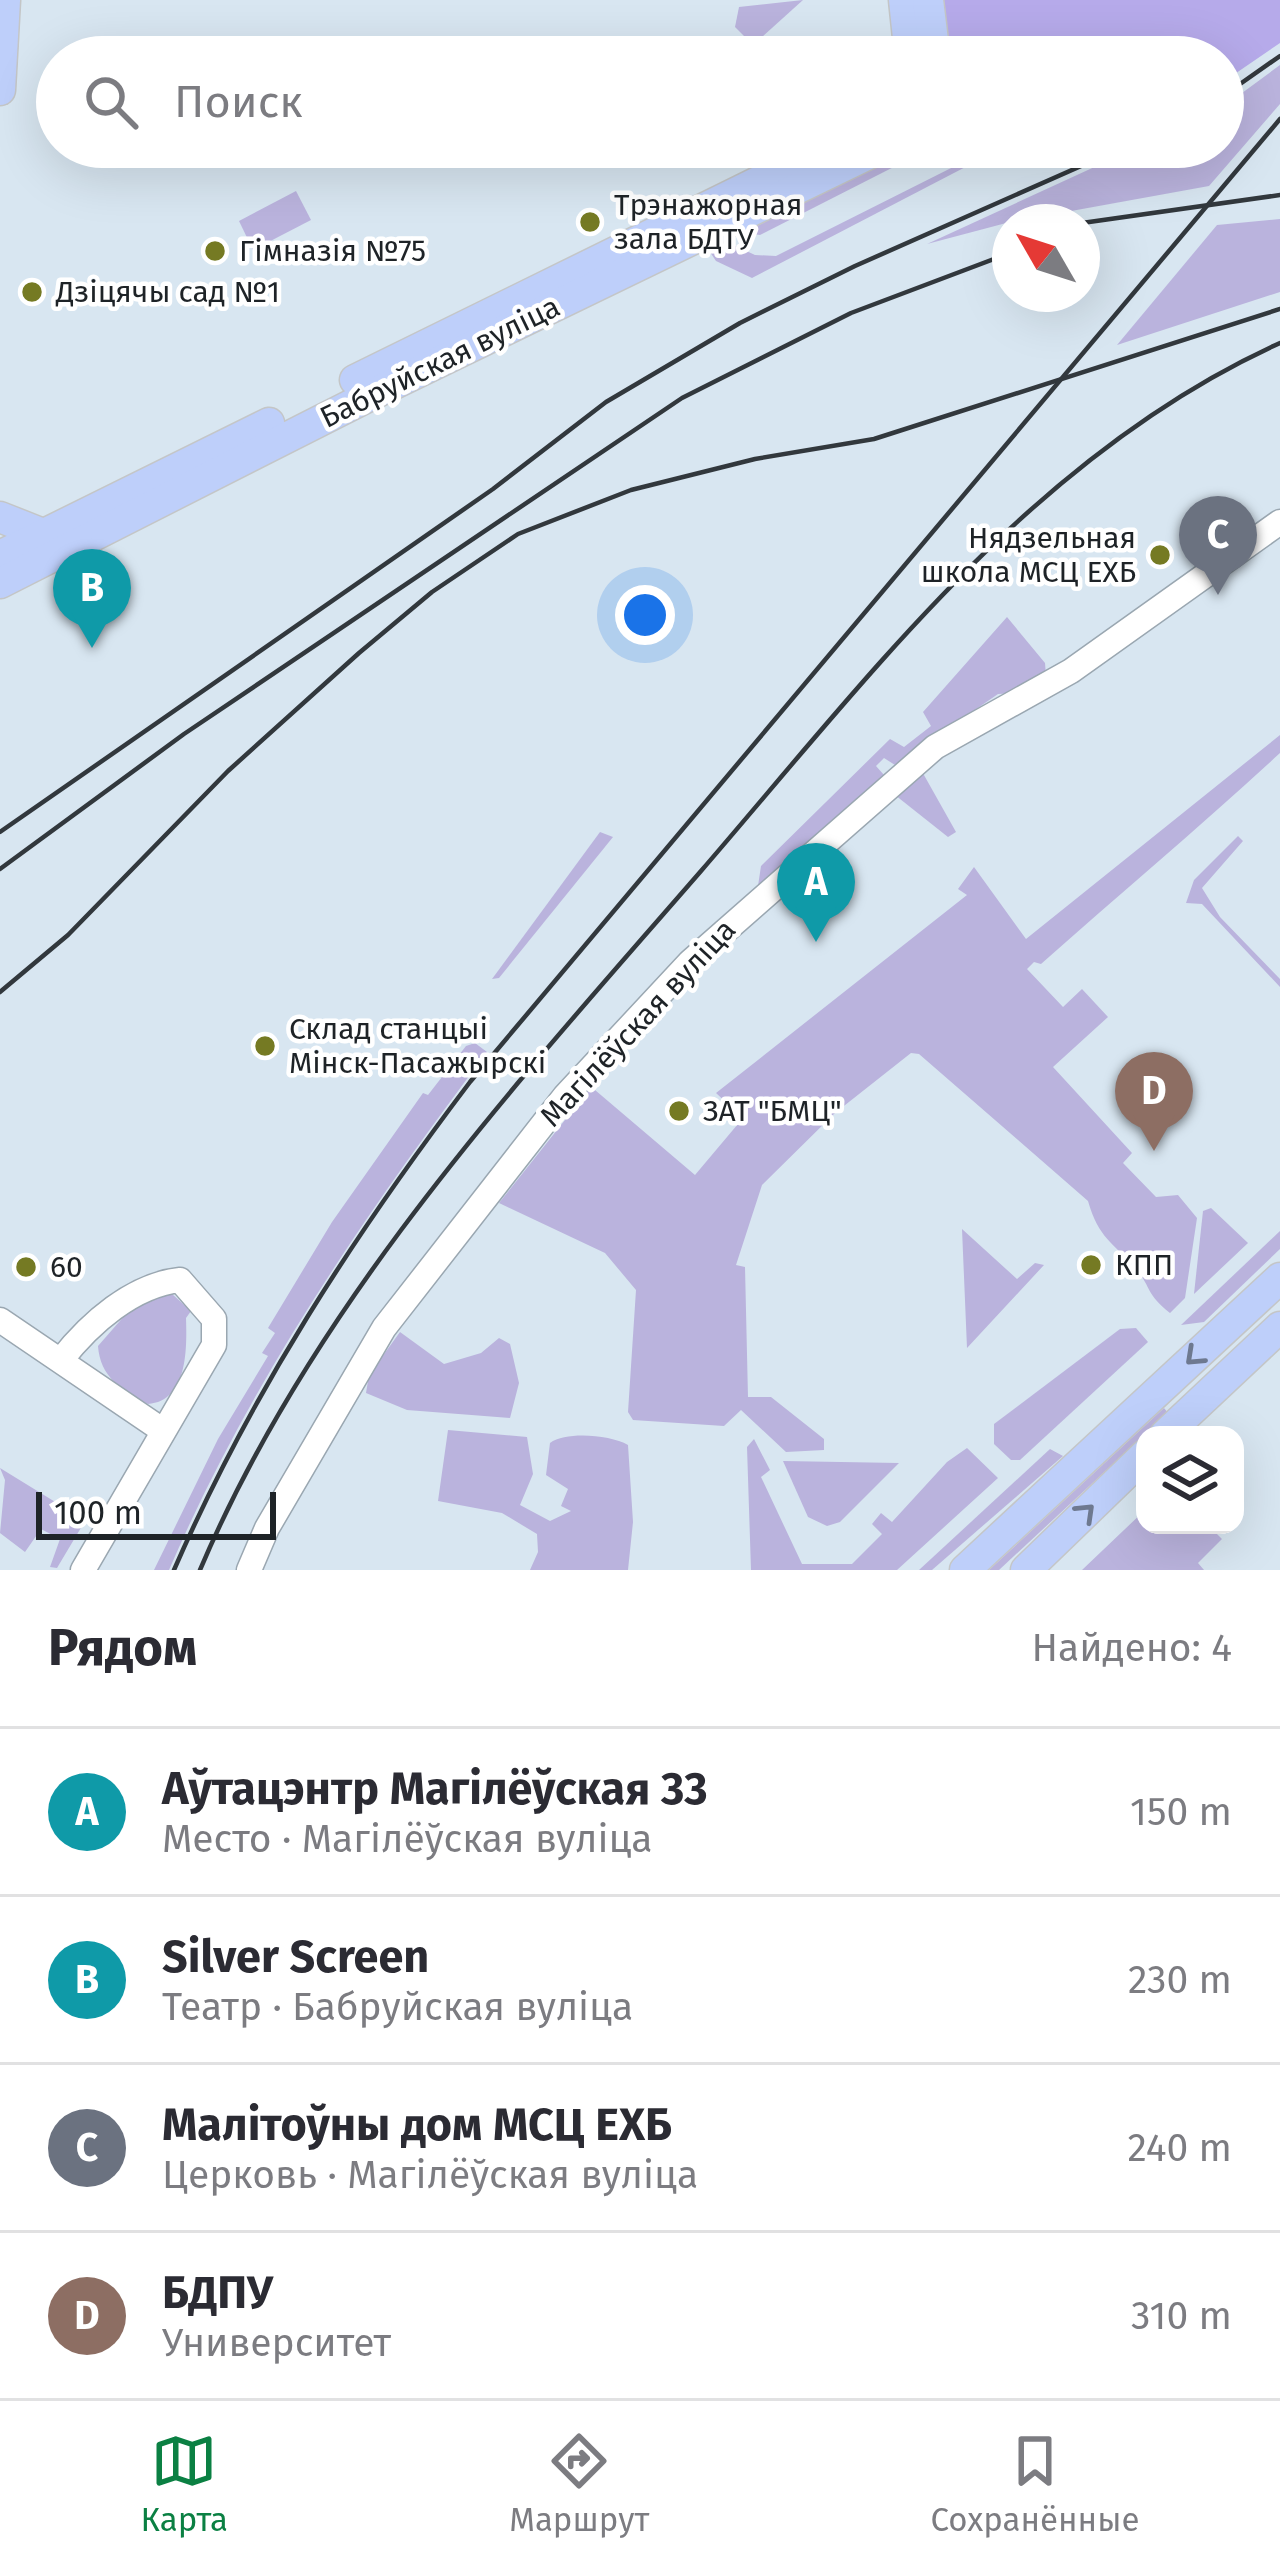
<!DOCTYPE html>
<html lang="ru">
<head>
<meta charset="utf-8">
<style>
  body { margin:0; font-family:"Fira Sans",sans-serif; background:#f2f2f3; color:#2b2b33 }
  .controls { position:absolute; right:36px; bottom:36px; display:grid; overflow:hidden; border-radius:24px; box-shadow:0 12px 48px #0002 }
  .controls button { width:108px; height:108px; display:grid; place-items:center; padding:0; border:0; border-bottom:3px solid #e1e1e2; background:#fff; color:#2b2b33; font:60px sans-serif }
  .compass { position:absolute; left:992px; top:204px; width:108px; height:108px; border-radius:50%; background:#fff; box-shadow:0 12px 48px #0002; rotate:309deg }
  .scale { position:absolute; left:36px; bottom:30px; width:240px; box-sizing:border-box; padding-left:12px; border:6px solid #1e2327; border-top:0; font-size:33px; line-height:42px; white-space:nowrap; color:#1e2327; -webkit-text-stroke:9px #fff; paint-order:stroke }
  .you { position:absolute; left:645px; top:615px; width:42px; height:42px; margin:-30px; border:9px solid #fff; border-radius:50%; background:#1a73e8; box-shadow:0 0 0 18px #1a73e833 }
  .badge { display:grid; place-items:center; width:78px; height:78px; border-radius:50%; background:#0b8043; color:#fff; font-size:39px; font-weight:700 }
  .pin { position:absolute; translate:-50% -99px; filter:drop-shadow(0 3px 6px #0008) }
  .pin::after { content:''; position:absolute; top:63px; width:42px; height:36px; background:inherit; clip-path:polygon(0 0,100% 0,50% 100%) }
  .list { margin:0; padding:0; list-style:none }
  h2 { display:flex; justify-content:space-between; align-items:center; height:156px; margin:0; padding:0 48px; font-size:51px }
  h2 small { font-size:39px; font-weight:400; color:#7c7c81 }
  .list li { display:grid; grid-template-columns:78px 1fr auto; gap:36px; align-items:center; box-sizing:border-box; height:168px; padding:0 48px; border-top:3px solid #e1e1e2 }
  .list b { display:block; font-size:45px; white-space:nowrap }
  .list p { margin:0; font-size:39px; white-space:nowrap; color:#7c7c81 }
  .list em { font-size:39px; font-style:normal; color:#7c7c81 }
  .icon { flex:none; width:66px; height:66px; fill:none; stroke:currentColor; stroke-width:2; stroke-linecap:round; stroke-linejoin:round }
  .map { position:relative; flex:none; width:1280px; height:1570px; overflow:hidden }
  .search { position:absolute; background:#fff; box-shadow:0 12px 48px #0002; left:36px; right:36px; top:36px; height:132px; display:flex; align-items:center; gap:30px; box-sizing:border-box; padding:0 42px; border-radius:66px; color:#7c7c81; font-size:45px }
  .sheet { height:828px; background:#fff }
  nav { display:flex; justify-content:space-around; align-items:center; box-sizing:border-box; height:168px; border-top:3px solid #e1e1e2; background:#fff; font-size:33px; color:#7c7c81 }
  nav a { display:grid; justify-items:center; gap:6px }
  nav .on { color:#0b8043 }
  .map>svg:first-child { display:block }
  .green { fill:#bab3dd }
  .forest { fill:#b6aaea }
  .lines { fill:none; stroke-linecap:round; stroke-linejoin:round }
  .minor-casing { stroke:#9aa7b1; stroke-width:27 }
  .major-casing { stroke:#c4c6c7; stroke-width:33 }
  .minor { stroke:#fff; stroke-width:24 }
  .major { stroke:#becffa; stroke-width:30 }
  .rail { stroke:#32383d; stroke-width:4.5 }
  .oneway { stroke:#6e7990 }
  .poi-dot { fill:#757a23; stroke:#fff; stroke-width:4.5 }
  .labels { text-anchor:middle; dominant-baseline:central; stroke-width:9; stroke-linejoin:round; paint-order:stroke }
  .poi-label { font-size:30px; fill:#1e2327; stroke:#fff; text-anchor:start }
  .street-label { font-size:30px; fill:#1e2327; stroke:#fff }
</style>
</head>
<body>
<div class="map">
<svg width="1280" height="1570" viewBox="0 0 1280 1570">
  <rect width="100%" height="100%" fill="#d8e6f1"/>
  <!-- green -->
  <g class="green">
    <path d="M803,0l-50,45 -18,-18 4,-20z"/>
    <path d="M1280,65v39l-71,82 -199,36 -83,22 211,-97h85v-40z"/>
    <path d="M905,147h28l-173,88 -16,-2z"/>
    <path d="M981,147l-4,14 -225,117 -36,-17 -8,-12 17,-8 30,14 21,1 195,-98z"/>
    <path d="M296,191l15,29 -58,30 -14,-29z"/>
    <path d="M1280,219v73l-163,53 100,-120z"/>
    <path d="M1007,617l38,46 1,13 -27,17 -21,1 -103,71 -11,-7 -8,8 8,9 -126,111 3,-20 129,-127 14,8 27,-21 -8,-14z"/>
    <path d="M1280,735v18c-81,75 -158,139 -239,211l-7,-2 -7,7 36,38 19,-18 26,28 -55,50 79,86 -9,10 33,34 22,-2 19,23 -12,80 -15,15c-25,-20 -18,-25 -34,-44 -24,-28 -37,-30 -48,-68l-169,-147 -8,-1 -76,60 -73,72 -26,80 9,2 3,130h23l53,42v11l-38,2 -45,-42 -17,16 -91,-6 -5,-8 8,-122 -31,-37 -106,-50 89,-112 7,-1 100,85 48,-57 -27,-25 251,-198 -9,-6 16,-22 52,72z"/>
    <path d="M920,768l36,64 -8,5 -53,-42z"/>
    <path d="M600,832l13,5 -114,141 -7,1z"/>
    <path d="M1238,836l5,5 -41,47 18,29 60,62v8l-78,-83 -16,-1 8,-23z"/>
    <path d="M475,1043l12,9c-123,164 -237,329 -318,518h-15l64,-131 50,-83 -6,-3 13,-20 -7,-5 64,-106 91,-129 5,2 38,-49z"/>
    <path d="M1211,1208l37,35 -54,51 9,-83z"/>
    <path d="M962,1229l55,50 18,-16 9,2 -77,83z"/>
    <path d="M1280,1231v18l-76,73 -23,3z"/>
    <path d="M172,1294l19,17 -5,7c1,30 2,83 -38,86 -27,-13 -48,-28 -50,-58l42,-48z"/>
    <path d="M1136,1328l12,14 -128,118h-9l-17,-16v-20l126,-95z"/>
    <path d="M400,1332l44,32 37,-11 18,-15 11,6 9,39 -9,35 -103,-8 -41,-17 3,-18z"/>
    <path d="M1164,1408l4,5 -169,157h-10z"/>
    <path d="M448,1430l79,7 6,37 -13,31 30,16 21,-10 -10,-5 7,-17 -22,-14 4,-32c17,-12 60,-8 78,2l5,77 -5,48h-98l8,-18 -1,-18 -35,-21 -64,-12z"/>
    <path d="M754,1439l16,31 -9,7 41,87h50l30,-30 -10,-10 9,-11 11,9 55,-60 20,-14 31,30 -101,92h-146l-4,-123z"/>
    <path d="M1050,1449l13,7 -131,114h-13z"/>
    <path d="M783,1461l116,2 -59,59 -13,4 -19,-9z"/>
    <path d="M0,1468l78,48 4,10 -25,42 -7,-1 10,-28 -19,-10 -16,23 -25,-19 5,-53z"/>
    <path d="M1145,1510v15h63l14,14 -24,24 6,7h-122z"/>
  </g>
  <!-- forest -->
  <path class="forest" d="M943,0h337v43l-57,39v-25h-272z"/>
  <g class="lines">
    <defs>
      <g id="minor">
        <path d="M0,1320l162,110"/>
        <path d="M61,1360c29,-37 72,-75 119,-80l34,39v26l-131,225"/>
        <path d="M249,1570l18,-42 117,-200 181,-232 125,-134 245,-215 136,-76 209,-149"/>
      </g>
      <g id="major">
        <path d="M904,0l6,57"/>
        <path d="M928,0l7,57"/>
        <path d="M0,90l5,-90"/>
        <path d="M355,380l474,-233"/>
        <path d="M0,517l43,17"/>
        <path d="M0,556l269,-133"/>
        <path d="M0,583l371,-188 512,-248"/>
        <path d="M1165,1435l115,-108"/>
        <path d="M965,1570l315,-292"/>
        <path d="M1026,1570l119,-115"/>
      </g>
    </defs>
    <!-- minor casing -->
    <use href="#minor" class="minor-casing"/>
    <!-- major casing -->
    <use href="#major" class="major-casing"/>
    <!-- minor -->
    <use href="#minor" class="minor"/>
    <!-- major -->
    <use href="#major" class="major"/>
    <!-- rail -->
    <g class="rail">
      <path d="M1223,96l57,-40"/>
      <path d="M1082,223l198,-28"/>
      <path d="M0,832l493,-343 113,-87 134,-79 115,-57 269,-119"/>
      <path d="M0,869l184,-135 498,-336 169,-85 159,-60"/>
      <path d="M0,992l68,-57 160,-164 131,-118 73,-61 86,-58 113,-44 124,-31 119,-20 406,-130"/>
      <path d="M174,1570c77,-177 180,-335 296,-488l810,-963"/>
      <path d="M200,1570c112,-265 315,-485 501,-699 171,-198 335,-418 579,-528"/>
    </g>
  </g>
  <!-- one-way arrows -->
  <defs><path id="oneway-chevron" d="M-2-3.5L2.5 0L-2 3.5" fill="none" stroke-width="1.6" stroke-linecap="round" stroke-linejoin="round" transform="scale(3)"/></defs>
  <g class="oneway">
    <use href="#oneway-chevron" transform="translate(1194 1357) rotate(137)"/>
    <use href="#oneway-chevron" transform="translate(1086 1512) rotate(-44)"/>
  </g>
  <!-- markers -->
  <g class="poi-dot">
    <circle cx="590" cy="222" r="12"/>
    <circle cx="215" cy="251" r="12"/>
    <circle cx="32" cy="292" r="12"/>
    <circle cx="1160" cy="555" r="12"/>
    <circle cx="265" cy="1046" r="12"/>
    <circle cx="679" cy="1111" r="12"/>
    <circle cx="1091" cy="1265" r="12"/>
    <circle cx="26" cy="1267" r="12"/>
  </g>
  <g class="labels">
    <!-- poi labels -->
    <g class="poi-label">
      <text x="614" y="205">Трэнажорная<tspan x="614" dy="34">зала БДТУ</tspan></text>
      <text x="239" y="251">Гімназія №75</text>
      <text x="56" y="292">Дзіцячы сад №1</text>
      <text x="1136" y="538" text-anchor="end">Нядзельная<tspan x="1136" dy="34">школа МСЦ ЕХБ</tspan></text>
      <text x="289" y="1029">Склад станцыі<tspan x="289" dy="34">Мінск-Пасажырскі</tspan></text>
      <text x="703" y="1111">ЗАТ "БМЦ"</text>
      <text x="1115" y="1265">КПП</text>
      <text x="50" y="1267">60</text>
    </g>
    <!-- street labels -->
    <g class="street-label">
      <text transform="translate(440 362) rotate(-26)">Бабруйская вуліца</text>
      <text transform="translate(638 1023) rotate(-47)">Магілёўская вуліца</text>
    </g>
  </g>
</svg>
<div class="controls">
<button><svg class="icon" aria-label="layers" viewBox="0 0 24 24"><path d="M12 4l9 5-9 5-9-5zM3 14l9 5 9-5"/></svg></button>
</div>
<svg class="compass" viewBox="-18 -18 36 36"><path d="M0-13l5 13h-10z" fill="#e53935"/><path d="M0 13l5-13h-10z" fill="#7c7c81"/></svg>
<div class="scale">100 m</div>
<div class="you"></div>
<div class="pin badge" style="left:816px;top:942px;background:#0f9aa8">A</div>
<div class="pin badge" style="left:92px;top:648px;background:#0f9aa8">B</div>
<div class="pin badge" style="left:1218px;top:595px;background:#6b7280">C</div>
<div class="pin badge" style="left:1154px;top:1151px;background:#8d6e63">D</div>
<div class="search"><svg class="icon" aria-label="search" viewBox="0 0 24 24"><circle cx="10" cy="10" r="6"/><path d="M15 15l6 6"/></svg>Поиск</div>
</div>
<section class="sheet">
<h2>Рядом<small>Найдено: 4</small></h2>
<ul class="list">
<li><span class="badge" style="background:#0f9aa8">A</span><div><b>Аўтацэнтр Магілёўская 33</b><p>Место · Магілёўская вуліца</p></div><em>150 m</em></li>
<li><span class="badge" style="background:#0f9aa8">B</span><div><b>Silver Screen</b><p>Театр · Бабруйская вуліца</p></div><em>230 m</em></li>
<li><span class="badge" style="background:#6b7280">C</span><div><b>Малітоўны дом МСЦ ЕХБ</b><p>Церковь · Магілёўская вуліца</p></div><em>240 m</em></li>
<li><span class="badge" style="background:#8d6e63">D</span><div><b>БДПУ</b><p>Университет</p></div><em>310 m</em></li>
</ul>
</section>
<nav>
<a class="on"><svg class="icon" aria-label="map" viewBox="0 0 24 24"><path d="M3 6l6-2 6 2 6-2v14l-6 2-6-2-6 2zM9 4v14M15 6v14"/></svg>Карта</a>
<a><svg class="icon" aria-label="directions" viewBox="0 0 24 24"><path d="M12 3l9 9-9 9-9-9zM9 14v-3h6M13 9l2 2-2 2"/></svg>Маршрут</a>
<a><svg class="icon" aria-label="saved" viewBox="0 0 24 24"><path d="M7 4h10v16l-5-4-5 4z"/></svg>Сохранённые</a>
</nav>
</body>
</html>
